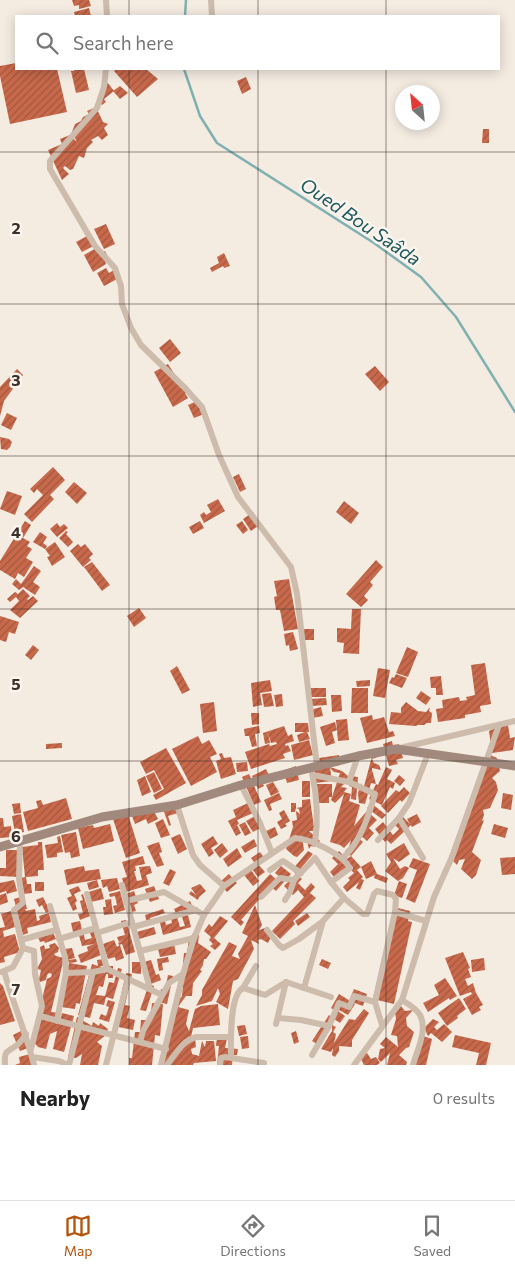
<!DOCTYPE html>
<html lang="en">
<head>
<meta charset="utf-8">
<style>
  body { margin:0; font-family:Commissioner,sans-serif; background:#f2f2f2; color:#222 }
  .compass { position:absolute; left:395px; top:85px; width:45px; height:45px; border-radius:50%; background:#fff; box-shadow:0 2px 12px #0003; rotate:333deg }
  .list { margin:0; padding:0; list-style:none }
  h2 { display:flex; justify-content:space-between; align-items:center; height:65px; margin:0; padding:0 20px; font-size:21px }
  h2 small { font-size:16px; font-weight:400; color:#767676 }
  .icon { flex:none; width:28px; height:28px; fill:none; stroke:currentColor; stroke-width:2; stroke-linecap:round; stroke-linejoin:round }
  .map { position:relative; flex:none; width:515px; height:1065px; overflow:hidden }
  .search { position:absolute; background:#fff; box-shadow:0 2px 12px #0003; left:15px; right:15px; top:15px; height:55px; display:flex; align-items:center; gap:12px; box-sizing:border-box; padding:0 18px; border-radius:0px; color:#767676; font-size:19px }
  .sheet { height:135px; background:#fff }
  nav { display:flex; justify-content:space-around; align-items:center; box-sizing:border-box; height:70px; border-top:1px solid #e0e0e0; background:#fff; font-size:14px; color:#767676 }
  nav a { display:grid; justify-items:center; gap:2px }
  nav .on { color:#b45309 }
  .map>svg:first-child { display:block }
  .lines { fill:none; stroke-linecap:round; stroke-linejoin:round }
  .stream { stroke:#7fb0b2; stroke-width:2.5 }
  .building { fill:url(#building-hatch) }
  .street { stroke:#cdbbac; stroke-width:6 }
  .secondary { stroke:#a18a7d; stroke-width:9 }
  .grid { fill:none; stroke:#3b302b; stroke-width:1; stroke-opacity:0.55 }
  .labels { text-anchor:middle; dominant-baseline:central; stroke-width:5; stroke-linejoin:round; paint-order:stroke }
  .water-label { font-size:19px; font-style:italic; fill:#1f5a5e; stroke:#fbf5ee }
  .grid-label { font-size:16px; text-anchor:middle; font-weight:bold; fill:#3b302b; stroke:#fbf5ee; stroke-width:5; stroke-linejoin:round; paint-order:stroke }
</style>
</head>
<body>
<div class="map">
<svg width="515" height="1065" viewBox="0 0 515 1065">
  <defs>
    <pattern id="building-hatch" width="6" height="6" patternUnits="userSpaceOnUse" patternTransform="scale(1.25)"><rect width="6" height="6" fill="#c8694b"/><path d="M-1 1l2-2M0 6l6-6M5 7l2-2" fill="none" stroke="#a4573f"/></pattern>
  </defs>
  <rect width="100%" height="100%" fill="#f4ebe1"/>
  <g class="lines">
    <!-- stream -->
    <g class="stream">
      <path d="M185,16l1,-16"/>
      <path d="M184,69l16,47 17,27 157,100 47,34 35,40 59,95"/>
    </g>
  </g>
  <!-- building -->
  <g class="building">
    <path d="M72,0h17l2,6 -12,3v-4l-5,1z"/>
    <path d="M89,8l2,8h-16l-1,-4z"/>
    <path d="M16,63v6h41l10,43 -57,12 -10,-48v-10z"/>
    <path d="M74,69h10l5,21 -13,3 -5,-22h3z"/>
    <path d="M116,69h30l12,10 -21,18 -23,-26z"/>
    <path d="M246,77l5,12 -9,5 -5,-13z"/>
    <path d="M108,83l6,8 -10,8 2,3 -4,3 -4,-4 5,-14z"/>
    <path d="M120,86l8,7 -8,6 -7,-8z"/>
    <path d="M96,107l7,15 5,2 -4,4 4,7 -6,5 -4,-4 -7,4 2,2 -6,6 -3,10 -5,-2 -6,13 -3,1 -5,-4 -2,2 6,6 -7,6 -14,-30 14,-6 -2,-5 10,-4 7,7 -5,-10 3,-8 6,-3 2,-4 6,-3 -2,-3z"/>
    <path d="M483,129h6v14h-7z"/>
    <path d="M106,224l9,20 -11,5 -10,-20z"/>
    <path d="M91,234l6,10 -15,8 -6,-10z"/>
    <path d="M98,247l4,6 3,-2 4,8 -4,2 1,3 -13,8 -9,-17z"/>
    <path d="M224,253l6,13 -6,2 -1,-2 -11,6 -2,-4 9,-5 -2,-6z"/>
    <path d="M106,268l3,5 5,-3 5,8 -15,8 -7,-13z"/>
    <path d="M170,339l11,14 -11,9 -11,-14z"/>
    <path d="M168,364l14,22 7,5 -4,2 3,5 -15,9 -19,-35z"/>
    <path d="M375,366l14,16 -9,9 -15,-17z"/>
    <path d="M17,369l6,6 -19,26 -4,15v-29z"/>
    <path d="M197,401l7,13 -10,4 -6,-13z"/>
    <path d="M7,413l10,5 -6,12 -10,-5z"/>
    <path d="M0,437l9,2 3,3 -2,5 -3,3 -6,-1z"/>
    <path d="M53,467l12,13 -15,15 4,4 -22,23 -8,-8 19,-19 -6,-6 -3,4 -4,-4z"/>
    <path d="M239,474l7,15 -6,3 -7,-15z"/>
    <path d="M74,482l13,11 -10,11 -12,-12z"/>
    <path d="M7,491l15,5 -7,19 -15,-6z"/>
    <path d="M218,499l7,12 -21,12 -4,-8 4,-3 2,3 5,-3 -4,-7z"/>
    <path d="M344,501l15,12 -8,11 -15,-12z"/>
    <path d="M253,512l8,12 -10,7 -8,-12z"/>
    <path d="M25,521l6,4 -8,13 7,4 -3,4 5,3 -6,9 7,4 -9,15 -6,-4 -3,6 -15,-9v-9z"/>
    <path d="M200,521l4,7 -11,6 -4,-7z"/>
    <path d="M242,521l6,9 -5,4 -7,-9z"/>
    <path d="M57,523l3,4 4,-3 4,4 -11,9 -7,-8z"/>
    <path d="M66,531l2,1 -2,2 7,8 -5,5 -9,-9z"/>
    <path d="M40,532l7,5 -4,6 4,3 -2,3 -12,-7z"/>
    <path d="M55,542l10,15 -13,9 -5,-9 3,-1 -5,-7z"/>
    <path d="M78,544l3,3 4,-3 8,10 -4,4 2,2 -8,7 -13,-16z"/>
    <path d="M376,560l7,7 -13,15 3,3 -9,11 4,4 -7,7 -15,-13z"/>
    <path d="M92,562l18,23 -8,6 -18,-24z"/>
    <path d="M34,566l7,5 -8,11 7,5 -5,8 -12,-8 -4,3 -7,-6 4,-5 5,5z"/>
    <path d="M289,579l9,50 -14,2 -4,-21h-4l-2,-13 3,-1 -3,-15z"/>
    <path d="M23,589l7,7 -3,3 1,1 5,-4 5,5 -18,17 -10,-8 9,-9 -3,-4 -6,5 -3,-3 8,-7 3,2z"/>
    <path d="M139,608l7,10 -12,9 -7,-11z"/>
    <path d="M352,609h9l-2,45 -16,-1 1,-10 -7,-1v-14l14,1z"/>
    <path d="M0,616l19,6 -4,12 -6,-2 -3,10 -6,-2z"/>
    <path d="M304,629h10v11h-11z"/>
    <path d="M293,632l5,17 -8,2 -1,-6 -3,1 -2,-12z"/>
    <path d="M33,645l6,5 -8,10 -6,-5z"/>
    <path d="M407,647l11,5 -10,25 -12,-4z"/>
    <path d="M485,663l6,41 -11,2 1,6 -16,3v3l-27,4 -2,-13 7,-1 -1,-8 17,-3 1,4 7,-1 -1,-3 9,-2 -4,-30z"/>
    <path d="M177,666l13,24 -8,4 -12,-23z"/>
    <path d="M378,668l12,2 -5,28 -12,-2z"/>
    <path d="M396,674l11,4 -5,10 -13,-5 3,-6 2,1z"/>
    <path d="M441,676l2,19h-7v-7h-5l-1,-11z"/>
    <path d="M270,680l2,11 -12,2 2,12 -9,2 -2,-24z"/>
    <path d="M370,680v6l-13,1 -1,-6z"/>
    <rect x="310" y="688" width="16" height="9"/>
    <path d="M352,688h16v25h-17z"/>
    <path d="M421,691l10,7 -5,7 -10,-7z"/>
    <path d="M271,693l3,13 -10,1 -2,-13z"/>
    <path d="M282,694l1,12 -7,1 -2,-12z"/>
    <path d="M331,695h10l1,16 -10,1z"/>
    <path d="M326,698l1,7 -16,1 -1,-7z"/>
    <path d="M214,702l3,29 -14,2 -3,-29z"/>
    <path d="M406,702l12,9 8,1 4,-5 -1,4 3,2 -1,10h-4l-3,2h-6l-2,1 -27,-2 2,-12 10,1v-5z"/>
    <path d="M321,707l2,9 -11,2 -2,-8z"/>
    <path d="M251,713h8v11l-7,1z"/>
    <path d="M372,715l1,5 11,-3 5,15 4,-1 2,5 -28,7 -7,-25z"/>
    <path d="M347,719l2,21 -11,1 -2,-21z"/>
    <path d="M335,722l2,8 -5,2 3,11 -9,3 -6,-19z"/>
    <path d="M295,723h13l1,9h-2l3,7 -11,3 -2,-7 8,-3h-10z"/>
    <path d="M508,725l2,13 5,-1 -2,13 -21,3 -3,-22 11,-5z"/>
    <path d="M259,726l1,7 -5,1 2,12 -5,1 -3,-11h-4l-1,-7z"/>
    <path d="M284,726l4,10 4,-2 2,7 -9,3 1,2 2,-1 3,6 -8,3 2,4 -34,11 -6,-17 24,-8 1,2 7,-2 -1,-2 -5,1 -3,-10 2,10 -5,1 -2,-11z"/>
    <path d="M198,736l4,8 7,-4 8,14 -7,3 7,15 -26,14 -19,-37z"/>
    <path d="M309,740l4,15 -19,5 -3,-15z"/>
    <path d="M392,741l1,5 6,-2 4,14 -7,2 2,4 -9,2 -6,-22z"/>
    <path d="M62,743v5l-16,1v-5z"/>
    <path d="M166,748l20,35 -30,17 -3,-5 11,-6 -10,-19 -8,4 -6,-12z"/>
    <path d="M378,748l3,8 -9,3 2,4 5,2 2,5 -9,-2v2l4,14 2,1 8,-18 6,3 -5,9 8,4 -2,6 -3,-2 -8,18 -13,-6 7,-15 -5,-1 -6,21 -6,-1 -1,-10 3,-10 2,7 11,-41z"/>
    <path d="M222,753l2,5 7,-1 5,17 -15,5 -5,-18 5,-2 -2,-5z"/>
    <path d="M339,755l1,10 -10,2 12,4 6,5 -2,6 -5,5 6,1 -3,4 7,2 -2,7 11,4 -6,21 13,-15 10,9 -8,8 5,5 -7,8 -8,-7 -2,3 6,5 -12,14 10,11 10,-6 6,13 11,4 -2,5 -12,-5 1,-3 -9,4 -5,-12 -4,3 6,7 -2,2 3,1 -4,10 -4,-2 3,-6 -12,10 -4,-5 7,-7 -2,-2 6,-5 -5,-5 -5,4 -2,-2 -8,7 -4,-5 8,-8 -6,-6 7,-7 8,8 4,-3 -6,-5 4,-4 2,-7 -7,8 -4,-3 -10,-3 14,-48 -9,9 -4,-3 9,-27 -6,-1 -4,-4 2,13 -17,2 -2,-15 8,-1 -2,-9z"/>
    <path d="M490,755l7,3 3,13 -8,7 4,4 2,8 -8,18 -7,2 1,5 -2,6 2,-1 -12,32 9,8 -5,15 -4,4 -11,-10 4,-10 -6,1 -2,5 -8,-8z"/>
    <path d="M247,762l1,9 -11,1 -1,-9z"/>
    <path d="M296,766l3,14 -12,3 -2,-7 -8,-3z"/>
    <path d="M266,769l5,11 -8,4 1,2 -6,3 -6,-13z"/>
    <path d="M154,772l8,17 -8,4 -8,-17z"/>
    <path d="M249,774l12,28 -7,3 -12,-28z"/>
    <path d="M399,775l6,5 -5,6 -6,-5z"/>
    <path d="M145,776l6,16 -9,4 -5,-16z"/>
    <path d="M350,776l8,1 -2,23 -5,-1 1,-12 -3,-1z"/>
    <rect x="302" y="781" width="8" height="16"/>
    <path d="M273,782l6,10 -8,4 -5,-11z"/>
    <path d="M315,784h17v13h-3v6h-14z"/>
    <path d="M404,787l6,6 -8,9 -2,-2 -12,13 -7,-7 15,-16 3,2z"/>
    <path d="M279,793l3,6 -12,5 2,6 -3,1 -5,-11z"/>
    <path d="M503,793l10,2 -2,15 -10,-2z"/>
    <path d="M66,798l6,21 -44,12 -5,-19 15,-4 -2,-7 5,-1 2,5z"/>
    <path d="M310,799l4,28 -1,4h-4l11,10 -5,6 -4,-1 -2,3 -2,-8 -5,-5 2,14 -7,7 -3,-1 -8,-7 7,-22 -1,-6 5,-1 -1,-9 4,3 -1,-5 -3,-1 -1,4h-4v-9h5v5l6,-1v-7z"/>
    <path d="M174,802l4,11 -10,3 3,9 -2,1 -7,-20z"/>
    <path d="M20,803l1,10 -7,1 -2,-10z"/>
    <path d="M248,803l5,10 -16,7 2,4 -2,1 4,8 -5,3 -8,-15 8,-4 -3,-7z"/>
    <path d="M371,803l15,12 -4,4 -15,-11z"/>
    <path d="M152,807l6,12 -10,5 -2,-5 -11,5 -3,-8z"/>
    <path d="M284,810l6,11 -5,3 2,2 -6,3 -4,-7 5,-3 -3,-6z"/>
    <path d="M21,814l3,18 -9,2 -3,-18z"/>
    <path d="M128,814l12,39 -14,5 -13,-39z"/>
    <path d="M417,814l4,8 -9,5 -1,-2 -20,19 -4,-4 -2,2 -10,-13 8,-7 10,13 6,-6 -4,-4 8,-8 7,7 -3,-5z"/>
    <path d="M255,816l7,11 -9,5 -7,-11z"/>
    <path d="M0,818h3l1,9 7,-1 1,11 -12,1z"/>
    <path d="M163,819l7,16 -9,3 -6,-15z"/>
    <path d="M245,822l6,11 -6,3 -6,-11z"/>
    <path d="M110,824l4,17 -31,8 -5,-21 15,-3 1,3z"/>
    <path d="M494,824l14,4 -3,10 -14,-4z"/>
    <path d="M275,827l3,8 -8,4 -4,-8z"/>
    <path d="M76,832l4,24 -9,2 -1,-6 -5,1 -4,-18z"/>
    <path d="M180,834l7,15 -9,5 -7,-16z"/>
    <path d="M60,836l3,16 -6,1v4l-10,1 -2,-13 13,-2 -1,-6z"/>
    <path d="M213,836l5,8 -7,4 3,5 -5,4 -8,-13z"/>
    <path d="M254,839l3,7 -12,7 -4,-6z"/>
    <path d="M38,842h4l2,28h-6v6l-12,1 1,7h4l1,9 -9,1 -2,-16 4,-1 -3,-30 16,-2z"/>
    <path d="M159,842l3,10 -3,1 5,12 -7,2 -10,-21z"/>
    <path d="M222,843l6,8 -8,7 -6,-8z"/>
    <path d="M404,843l6,11 -11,8 -6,-4 7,11 5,-3 4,2 -6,10 -5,3 -13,-10 6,-9 -5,-8z"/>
    <path d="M237,848l5,9 -14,10 -5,-8z"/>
    <path d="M6,850h13l-1,27 -18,-1v-8h6z"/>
    <path d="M308,851l5,3 -17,20 6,5 -4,4 7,7 6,-7 4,4 -5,6 6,5 -23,23 2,3 -15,15 -8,-8 32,-34 -6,-7 -5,5 -9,-9 12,-12 -4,-4z"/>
    <path d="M260,852l5,7 -7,5 7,8 -7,5 -6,-8 5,-3 -6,-8z"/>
    <path d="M143,856l2,8 -10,2 1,5h-2l3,10 5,-1 -3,-13 11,-1 2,7 -6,2 3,10 -23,7 -4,-14 5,-1 -5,-15z"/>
    <path d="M515,857v17l-13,1 -2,-17z"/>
    <path d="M413,858l17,6 -15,39 -9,-4 11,-29 -8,-3z"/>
    <path d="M84,866l1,5 14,-2 2,10 -34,6 -3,-15z"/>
    <path d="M281,866l10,8 -15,17 -7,-6 -5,9 -23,26 3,2 -3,4 -10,-9 39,-43 7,6 3,-3 -5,-4z"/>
    <path d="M170,869l6,3 -7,14 -6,-3z"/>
    <path d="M251,870l8,11 -6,5 -9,-11z"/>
    <path d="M229,874l8,9 -10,9 -8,-9z"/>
    <path d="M117,878l3,11 -11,3 -2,-6 -4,2 -2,-8z"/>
    <path d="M14,880l3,11 -10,3 -1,-3 -6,2v-10z"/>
    <path d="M97,880l2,7 -10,3 -2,-7z"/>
    <path d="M399,881l8,3 -5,14 -8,-3z"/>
    <rect x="35" y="882" width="9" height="9"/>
    <path d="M200,884l6,7 -7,6 -1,3 -9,-6 2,-3 5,4 -5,-7z"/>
    <path d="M78,886l3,5 -7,3 3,7 -2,2 2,6 -4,2 -6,-13 5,-2 -3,-6z"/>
    <path d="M154,886l5,13 -9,3 -5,-13z"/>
    <path d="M101,888l3,11 -13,3 -2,-10z"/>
    <path d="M120,891l5,19 -10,3 -2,-7 4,-1 -2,-9 -5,1 -1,-3z"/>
    <path d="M134,891l4,12 -4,2 2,6 -4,1 -6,-18z"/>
    <path d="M6,893l2,9 -8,3v-10z"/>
    <path d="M83,894l7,22 -10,4 -2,-6 5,-1 -3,-12 3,-1 -2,-5z"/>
    <path d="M24,896l3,13h-2l1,2 9,-2 2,12 3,-1 -1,-4 10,-3 2,9 -24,6 1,5 -5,2 -9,-36z"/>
    <path d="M43,897l7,14 -4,2 -4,-8 -3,2 -3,-7z"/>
    <path d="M111,899l2,15 -9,1 -1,-8h3l-1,-7z"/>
    <path d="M190,901l3,7 -6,3 4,16 -28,8 -4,-16 5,-2 2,8 6,-2 -1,-5 6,-1 3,10 5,-1 -4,-12 -4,2 -3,-7z"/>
    <path d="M255,905l7,20 -3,5 9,-3 3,10 -3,6 -7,-4 -3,1 1,4 -8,-4 3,9 -16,30 -5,2 -5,28 -12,-7 4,-8 -2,-6 -6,13 -16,5 6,-11v-5l27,-48 8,4 -5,10 8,3 -2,-5 10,-18 -6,-3z"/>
    <path d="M394,907l16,4 -2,10 4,1 -18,82 -21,-5z"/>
    <path d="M163,909l2,4 -15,5 1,3 -4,2 -2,-8z"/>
    <path d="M11,911l4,16 -12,4 1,6 11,-3 5,18 -16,5 1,5 -5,1v-35l5,-1 -4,-13z"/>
    <path d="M307,913l3,4 -12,9 -3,-5z"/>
    <path d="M220,916l8,5 -14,17 7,6 -6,6 -5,-4 3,-2 -4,-4 2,-3 -7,-6 5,-7 3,3z"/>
    <path d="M126,920l9,32 -9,3 -4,-11 -3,1 -1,-2 6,-3 -5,2 -2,-5 8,-2 -4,-14z"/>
    <path d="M80,921l2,9 -9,2 -2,-9z"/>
    <path d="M154,927l2,7 -17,5 -2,-7z"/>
    <path d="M93,929l8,26 -20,8 -3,-8 10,-4 -1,-4 7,-3 -12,2 -4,-14 5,-1 2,9 7,-2 -3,-7z"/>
    <path d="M52,930l4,9 -11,4 -1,-2 -4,1 -3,-7z"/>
    <path d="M194,932l5,3 -1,8 13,9 -5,7h-2l-1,6 -3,5 2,1 -9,12 -1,13h-6l-8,11 11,3 -3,14 3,7 6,-22 6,-3 17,-2 2,21 -27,3 -2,9 4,2 1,8 -5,2 1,5 7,2 3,-15 3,6 1,-6h8l2,20 -22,2 -1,2h-31l17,-65 3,-4 3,-33h-2l1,-10h3l2,-14z"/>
    <path d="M114,940l3,7 3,-2 4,13 -8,3 -1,-4 -7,2 -5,-15z"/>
    <path d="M55,943l4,5 -1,4 -4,2 2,2 8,2 -13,54 8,1 1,9 2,-9 12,3 -10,36 -11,-3 4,-18 -7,3 -4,15 -8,-2 -6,-7 15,-61 4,-2 1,-3 -3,-1 -2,2 -1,5 -6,2 -1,-3 2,-9 -4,-1 5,-10 -2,-12 4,-2 1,4 5,-1 -1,-3z"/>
    <path d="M174,944l2,10 -16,3 -2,-8z"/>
    <path d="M72,948l3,10 -8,2 -3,-11z"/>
    <path d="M463,952l7,16 -2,1 3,8 -6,2 3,7 5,-3 3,10 7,12 -4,2 2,3 -9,5 -9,-16 9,-5 -1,-2 -11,4 -15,-38z"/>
    <path d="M168,957l1,5 -7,1 1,7 -4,1 -2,-12z"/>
    <path d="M484,958l1,12 -13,2 -1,-12z"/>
    <path d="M76,959l1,3 -8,1 18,3 -7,38 -4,-1 -1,6 -14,-2 8,-44 -1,-3z"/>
    <path d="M104,959l1,7h-6l3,1 -1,6h4v-7h8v12h-5v-4h-2l-3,13 -4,-1 -3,9 9,1 4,-14 5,1 4,-15 4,1 -9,30 -7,-2 -2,8 -10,-2 -4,15 -12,-3 14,-51 6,2 -1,-6z"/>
    <path d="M322,959l9,4 -3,6 -9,-4z"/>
    <path d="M151,960l5,15 3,-1 2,6 -10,4 -7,-22z"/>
    <path d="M132,962h9v12l-9,-1z"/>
    <path d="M126,973l6,1 -7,31 5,1 -3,12 8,2 -2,10 -19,-4z"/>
    <path d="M168,975l5,1 -6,28 -9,-2 3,-13 4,1z"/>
    <path d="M445,978l12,18 -7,4 -1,-2 -21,14 -5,-9 16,-8 -5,-10z"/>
    <path d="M0,983l3,3 12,35 -15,4z"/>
    <path d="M149,984l5,2 -8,25 -6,-1z"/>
    <path d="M354,989l13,5 -4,12 -14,-5z"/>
    <path d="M339,994l16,10 -7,11 -9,-5 -2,2 -6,-4z"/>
    <path d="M459,998l7,11 -9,7 1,2 -11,8 -9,-13z"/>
    <path d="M108,1000l7,2 -6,20 -10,-3 2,-5 5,2 3,-9 -3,-1z"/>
    <path d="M152,1003l11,1 -3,32 -5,-1 -3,30h-23v-7h3l3,-26h5l1,-12h9z"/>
    <path d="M401,1006l4,5 8,-1 -7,8 1,8 7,6 -5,15 -3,1 -7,7 8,7 -1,3h-19l3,-12 -9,9 -3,-3 2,-10 5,-1 -5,-4 6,-7 12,10 -1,-11 -6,-1 5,-16 -1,-7z"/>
    <path d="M364,1009l5,4 -17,27v7l-13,-1v5l-4,6 -3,-2 1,-7 -2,4 -10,-3 11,-18v-6l4,2 -3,5 3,2 -2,9 15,-24 6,1z"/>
    <path d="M338,1011l7,5 -5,7 -6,-4 -17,25 -5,-3 17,-26 4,3z"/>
    <path d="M77,1017l15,9 1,-4 6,4 1,-3 8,6 -2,6 -9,7 5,4 -4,19h-18l2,-11 -6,4 -8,-1z"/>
    <path d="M433,1019l6,3 -5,5 3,3 7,-6 8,8 -10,10 -11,-9 -3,3 -4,-8z"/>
    <path d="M245,1025l2,9 -8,2 -2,-10z"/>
    <path d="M21,1031l7,17 -8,3 -7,-16z"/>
    <path d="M296,1031l3,11 -5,2 -3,-11z"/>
    <path d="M455,1035l36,8 -5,22h-10l3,-12 -27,-6z"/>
    <path d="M248,1036l1,12 -7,1 -2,-12z"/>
    <path d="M423,1036l9,3 -6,26h-11z"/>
    <path d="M217,1037l10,1 -2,10 13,1 -1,6h-4l-1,10h-15l2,-19h-3z"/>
    <path d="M367,1053l4,6 5,-2 4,6 -3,2h-13l-4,-8z"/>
    <path d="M30,1054l2,11h-17l5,-2 -1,-6z"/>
  </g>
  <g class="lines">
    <!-- street -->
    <g class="street">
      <path d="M106,0l1,16"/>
      <path d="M211,0l1,16"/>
      <path d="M106,69l-2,18 -7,21 -47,53v8l45,77 20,22 6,18 1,18 9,24 10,17 45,44 16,18 17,48 19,42 53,70 6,27 20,172"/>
      <path d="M400,748l115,-27"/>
      <path d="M312,773c5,22 6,48 3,71"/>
      <path d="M313,775l36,7 26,12c-7,23 -14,47 -32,64"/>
      <path d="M349,782l9,-26"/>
      <path d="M241,785l19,38 12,30"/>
      <path d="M177,805l16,50 7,10 24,21"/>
      <path d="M399,818l24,40"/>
      <path d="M378,840l21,-22 10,-15 19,-49"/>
      <path d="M20,841l-1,38 4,24 -9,7 9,38"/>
      <path d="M270,870l13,-9 18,12"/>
      <path d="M122,885l28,104"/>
      <path d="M87,894l20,75"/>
      <path d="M261,897l19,-19 14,2"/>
      <path d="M285,900l5,-8 4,-12 21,-22 16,24"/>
      <path d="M126,901l38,-9 40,23"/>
      <path d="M50,906l15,51 1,16 -9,48"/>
      <path d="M395,912l31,9"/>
      <path d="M133,927l63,-17"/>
      <path d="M267,930l12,15 4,3 16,-9 23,-17"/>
      <path d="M97,933l35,-11"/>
      <path d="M59,939l37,-11"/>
      <path d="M21,940l35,-10"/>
      <path d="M140,951l54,-13"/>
      <path d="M4,971l9,-4 10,-19 11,3 1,23 7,32 -11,43"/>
      <path d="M1,972l3,-1c9,32 22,62 30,94"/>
      <path d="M66,973l27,-1 14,-3 55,26"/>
      <path d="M243,988l13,-22"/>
      <path d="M304,988l19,-67 21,-23"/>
      <path d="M402,1000c6,4 14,8 18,15 8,15 -3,35 -7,50"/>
      <path d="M40,1016l126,33"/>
      <path d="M278,1018l23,2 28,6"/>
      <path d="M276,1024l10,-42"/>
      <path d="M140,1042l3,-11 26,-48 14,-9"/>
      <path d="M312,1055l17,-29 10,-23 10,4 5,-11 21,6"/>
      <path d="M32,1057l27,4 9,4"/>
      <path d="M231,1057c0,-14 -2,-62 12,-69l22,7 21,-13 45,15"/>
      <path d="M5,1065c-1,-16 2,-12 12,-20 4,-3 6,-7 9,-11"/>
      <path d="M69,1065l24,-93"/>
      <path d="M106,1065l22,-86"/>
      <path d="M161,1065l22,-91 11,-36 10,-23 20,-29 71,-48c16,1 47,16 55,30l-19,14 13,16 19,16h4l7,-20 3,-3 16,4 3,4 -1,13 -20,90 7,23"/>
      <path d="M167,1065c9,-11 15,-24 29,-28h35"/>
      <path d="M220,1065l1,-7 4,-1 39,6"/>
      <path d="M354,1065l48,-65 32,-103 18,-40 47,-132"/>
    </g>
    <!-- secondary -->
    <path class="secondary" d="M0,847l102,-30 75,-12 64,-20 117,-29 38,-7 119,17"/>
  </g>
  <!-- grid -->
  <path class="grid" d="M129,0v16M258,0v16M386,0v16M129,69v996M258,69v996M386,69v996M0,152h515M0,304h515M0,456h515M0,609h515M0,761h515M0,913h515"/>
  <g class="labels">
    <!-- water labels -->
    <g class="water-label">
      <text transform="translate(361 221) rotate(34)">Oued Bou Saâda</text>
    </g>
  </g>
  <g class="grid-label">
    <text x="16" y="234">2</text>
    <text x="16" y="386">3</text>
    <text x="16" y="538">4</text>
    <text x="16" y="690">5</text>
    <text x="16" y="842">6</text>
    <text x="16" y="995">7</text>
  </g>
</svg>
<svg class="compass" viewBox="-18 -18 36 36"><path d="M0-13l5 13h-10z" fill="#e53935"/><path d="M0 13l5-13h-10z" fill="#767676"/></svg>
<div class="search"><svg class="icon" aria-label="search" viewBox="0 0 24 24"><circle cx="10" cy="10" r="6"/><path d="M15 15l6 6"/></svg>Search here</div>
</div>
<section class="sheet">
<h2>Nearby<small>0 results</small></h2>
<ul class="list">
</ul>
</section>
<nav>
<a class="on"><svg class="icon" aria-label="map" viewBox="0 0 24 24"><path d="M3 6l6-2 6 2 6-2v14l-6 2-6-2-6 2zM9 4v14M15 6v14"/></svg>Map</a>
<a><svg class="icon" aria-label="directions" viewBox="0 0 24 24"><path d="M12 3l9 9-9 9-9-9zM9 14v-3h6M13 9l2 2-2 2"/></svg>Directions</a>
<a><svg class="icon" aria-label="saved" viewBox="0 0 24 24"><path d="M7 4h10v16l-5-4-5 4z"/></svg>Saved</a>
</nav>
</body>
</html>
